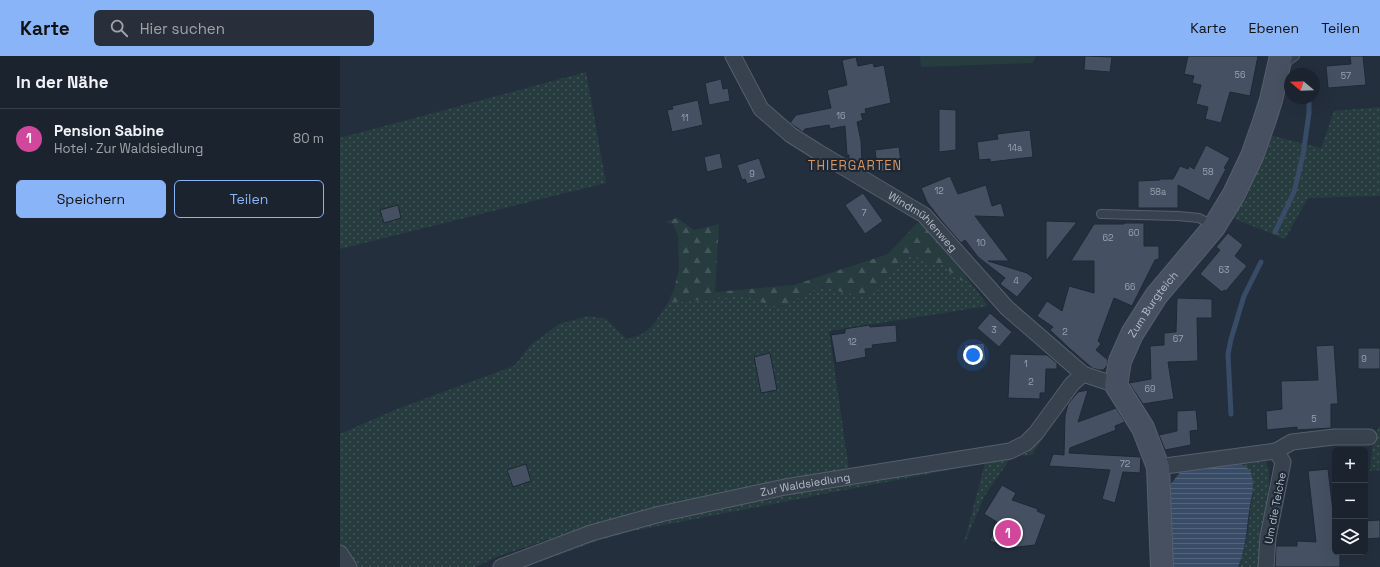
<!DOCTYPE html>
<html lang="de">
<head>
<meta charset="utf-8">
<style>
  body { margin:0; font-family:"Space Grotesk",sans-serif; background:#282f3a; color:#f1f3f6 }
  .controls { position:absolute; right:12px; bottom:12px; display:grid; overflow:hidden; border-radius:6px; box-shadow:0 4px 16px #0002 }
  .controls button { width:36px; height:36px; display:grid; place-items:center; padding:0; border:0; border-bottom:1px solid #39404a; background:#1b232e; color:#f1f3f6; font:20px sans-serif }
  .compass { position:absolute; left:944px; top:12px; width:36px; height:36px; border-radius:50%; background:#1b232e; box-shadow:0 4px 16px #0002; rotate:289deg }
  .you { position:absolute; left:633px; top:299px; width:14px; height:14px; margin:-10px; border:3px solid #fff; border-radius:50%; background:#1a73e8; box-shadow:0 0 0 6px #1a73e833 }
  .badge { display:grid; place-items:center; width:26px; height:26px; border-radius:50%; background:#8ab4f8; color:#fff; font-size:13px; font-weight:700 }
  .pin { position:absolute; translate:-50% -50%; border:2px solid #fff; box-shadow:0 1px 4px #0006 }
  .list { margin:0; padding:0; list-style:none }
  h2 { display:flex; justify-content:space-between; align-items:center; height:52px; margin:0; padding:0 16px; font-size:17px }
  h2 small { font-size:13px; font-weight:400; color:#a0a4aa }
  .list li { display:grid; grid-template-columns:26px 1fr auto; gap:12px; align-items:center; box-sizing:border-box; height:60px; padding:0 16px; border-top:1px solid #39404a }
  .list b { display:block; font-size:15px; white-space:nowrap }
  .list p { margin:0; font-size:13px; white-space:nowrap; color:#a0a4aa }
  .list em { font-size:13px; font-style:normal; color:#a0a4aa }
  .actions { display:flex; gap:8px; padding:12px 16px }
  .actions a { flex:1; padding:9px 0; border:1px solid #8ab4f8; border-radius:6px; text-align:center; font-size:14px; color:#8ab4f8 }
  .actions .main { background:#8ab4f8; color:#111 }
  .icon { flex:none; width:22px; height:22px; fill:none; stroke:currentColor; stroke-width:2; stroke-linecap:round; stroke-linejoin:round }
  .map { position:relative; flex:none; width:1040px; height:511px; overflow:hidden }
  header { display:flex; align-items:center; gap:24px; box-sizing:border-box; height:56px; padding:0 20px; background:#8ab4f8; color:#111 }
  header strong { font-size:19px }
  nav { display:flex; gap:22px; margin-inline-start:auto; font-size:14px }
  .search { width:280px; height:36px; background:#282f3a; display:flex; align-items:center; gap:10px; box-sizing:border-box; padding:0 14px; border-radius:6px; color:#a0a4aa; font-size:15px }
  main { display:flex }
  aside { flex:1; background:#1b232e }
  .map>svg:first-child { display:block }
  .grass { fill:url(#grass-dots) }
  .forest { fill:url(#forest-firs) }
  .pitch { fill:#263c3f }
  .water { fill:url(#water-rules) }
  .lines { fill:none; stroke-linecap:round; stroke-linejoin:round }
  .stream { stroke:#394c67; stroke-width:5 }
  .building { fill:#455162; stroke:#1f2835 }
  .lane-casing { stroke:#565f6c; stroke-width:10 }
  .street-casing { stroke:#565f6c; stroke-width:17 }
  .secondary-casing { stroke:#565f6c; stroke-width:24 }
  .lane { stroke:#38414e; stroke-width:8 }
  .street { stroke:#38414e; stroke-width:15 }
  .secondary { stroke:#465061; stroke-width:22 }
  .labels { text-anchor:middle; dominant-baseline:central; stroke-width:4; stroke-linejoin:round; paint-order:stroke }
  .number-label { font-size:9px; fill:#98a1af }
  .street-label { font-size:11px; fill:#b4bcc9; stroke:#1d2633 }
  .quarter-label { font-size:13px; letter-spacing:1px; fill:#d59563; stroke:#1d2633 }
</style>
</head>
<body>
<header>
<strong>Karte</strong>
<div class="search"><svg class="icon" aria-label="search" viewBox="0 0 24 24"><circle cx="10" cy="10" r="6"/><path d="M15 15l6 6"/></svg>Hier suchen</div>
<nav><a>Karte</a><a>Ebenen</a><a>Teilen</a></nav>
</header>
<main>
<aside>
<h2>In der Nähe<small></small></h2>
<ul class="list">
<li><span class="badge" style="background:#d1479c">1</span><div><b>Pension Sabine</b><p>Hotel · Zur Waldsiedlung</p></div><em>80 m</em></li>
</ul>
<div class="actions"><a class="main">Speichern</a><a>Teilen</a></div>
</aside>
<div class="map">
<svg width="1040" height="511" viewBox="0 0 1040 511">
  <defs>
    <pattern id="grass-dots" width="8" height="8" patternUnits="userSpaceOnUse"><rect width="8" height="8" fill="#263c3f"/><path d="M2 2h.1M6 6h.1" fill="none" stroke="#435659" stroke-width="1.8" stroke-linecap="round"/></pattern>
    <pattern id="forest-firs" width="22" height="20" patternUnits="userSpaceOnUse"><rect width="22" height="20" fill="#263c3f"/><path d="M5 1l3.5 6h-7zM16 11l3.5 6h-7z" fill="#435659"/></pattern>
    <pattern id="water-rules" width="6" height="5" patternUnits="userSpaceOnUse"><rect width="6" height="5" fill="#394c67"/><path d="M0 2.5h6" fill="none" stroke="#53647b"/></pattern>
  </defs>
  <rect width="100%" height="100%" fill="#242f3e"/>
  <!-- grass -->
  <g class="grass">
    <path d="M246,16l20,111 -266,66v-111z"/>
    <path d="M1040,51v89l-72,2 -23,41 -55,-22 16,-18 9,-21 14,-43 52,13 13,-37z"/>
    <path d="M569,200l18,6 17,2 9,12 9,5 5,-3 21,28 -159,25 20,139 -137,27 -112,25 -104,35 -20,10h-121l-15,-22v-111l57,-25 117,-43 17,-21 28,-21 29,-8 18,3 20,20c23,-3 30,-18 42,-36l78,-7 23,9 14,2 23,-14 18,-7 17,6 37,-2 15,-23z"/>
    <path d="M736,331l-44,68 -20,1 -28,41 -21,50 22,-84 -352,68 -36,10 -71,26h-8l66,-24 99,-29 330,-61z"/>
    <path d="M1040,369v45l-10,1 2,-25 1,-6z"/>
    <path d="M916,403l10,3 3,8v16l-10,81h-21c11,-23 10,-49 15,-73l-23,-33z"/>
  </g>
  <!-- forest -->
  <path class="forest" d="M337,162l17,12 25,-6 -4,68 79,-7 94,-31 29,-31 9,2 36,41 5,12 -5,3 -9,-5 -9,-12 -17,-2 -18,-6 -16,12 -15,22 -11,7 -26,-5 -17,-6 -18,7 -23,14 -14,-2 -23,-9 -78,7 6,-14 5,-20 -1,-33 -5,-12 -8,-2z"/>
  <!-- pitch -->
  <path class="pitch" d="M580,0h116l-3,7 -112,4z"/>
  <!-- water -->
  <path class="water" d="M898,406l12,8c6,16 1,26 -1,42 -3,19 -3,37 -11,55h-64l-4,-7v-75l11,-14z"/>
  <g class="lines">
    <!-- stream -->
    <g class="stream">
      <path d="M969,18v-1"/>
      <path d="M935,176l19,-40 9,-37 6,-42v-15"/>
      <path d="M891,358l-3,-60 3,-15 13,-43 17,-34"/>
    </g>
  </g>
  <!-- building -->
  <g class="building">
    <path d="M745,0l27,1 -2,15 -26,-2z"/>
    <path d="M848,0h70l-8,40 -20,-4 -9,31 -16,-4 3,-12 -12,-3 5,-19 -9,-2 2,-7 -10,-2z"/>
    <path d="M1010,0h13l3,29 -38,3 -2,-22 25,-2z"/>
    <path d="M516,1l2,9 15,-3 1,4 10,-2 7,38 -26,6 1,4 -5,1 2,6 -6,2 4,19 1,20 -10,1 -3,-2v-5h-2l-2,-29 -15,3 -1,-4 -24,4 -2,3 -13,-9 6,-8 35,-7 -4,-18 20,-5 -5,-25z"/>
    <path d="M381,23l2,10 5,-1 2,13 -21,4 -4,-22z"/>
    <path d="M358,44l5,25 -31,7 -5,-22 6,-1 -1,-3z"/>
    <path d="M599,53l17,1v40l-17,2z"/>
    <path d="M690,74l3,27 -43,5v-3l-11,1 -2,-18 21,-3 -1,-5z"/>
    <path d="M866,89l24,13 -6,10 2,1 -17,32 -31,-16v23h-40v-27l22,-1v-1h13l7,-13 8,3 1,-3 5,3z"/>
    <path d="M559,91l3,22 -24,3 -3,-22z"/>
    <path d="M380,97l3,15 -16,4 -3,-15z"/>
    <path d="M419,102l7,20 -19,6 -2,-5 -3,1 -5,-15z"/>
    <path d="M610,120l8,18 28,-9 6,21 9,-3 4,14 -30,-1 34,45h-21l39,12 6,5 -16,19 -17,-13 5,-6 -27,-21 -13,-17 -4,3 -20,-23 -14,-18 -6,-14z"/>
    <path d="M523,137l20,28 -18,13 -20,-29z"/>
    <path d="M58,149l3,13 -17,5 -4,-13z"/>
    <path d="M706,165l31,1 -31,39z"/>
    <path d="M784,167h20v23h15v13l-4,1 -23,46 -18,-8 -16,43 3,3 -5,6 12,10 -1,6 -4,4h-4l-7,-2 -23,-20 -19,-18 3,-3 -16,-11 10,-15 15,10 7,-25 25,7v-32h-23l23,-37h30z"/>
    <path d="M888,177l15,12 -8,11 12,10 -21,25 -2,-1 -2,2 -22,-18 20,-24 -4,-3z"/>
    <path d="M837,242l35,1v19h-15l1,43 -30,1 6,37 -31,5 -14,-21 22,-4 -1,-33 14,-1v-12l12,-1z"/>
    <path d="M650,257l22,19 -13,15 -22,-19z"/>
    <path d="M529,269l1,2 26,-2 1,17 -25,3 1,3 -8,1 1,8 -30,6 -5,-28 14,-2v-4z"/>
    <path d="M644,287l2,18 -20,1 -2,-17z"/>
    <path d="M994,289l4,59h-7v24l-34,2v-3l-30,3 -1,-19 16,-2 -1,-28 37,-1 -2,-34z"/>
    <rect x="1018" y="292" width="22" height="21"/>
    <path d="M430,297l7,37 -16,3 -7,-36z"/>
    <path d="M670,298l37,1 10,8v6h-11l-1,24h-5v6l-32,-1z"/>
    <path d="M748,334l-10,32 38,-14 9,14 -10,4 1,4 -46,18 -1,5 72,4 -1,16 -17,-1 -8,31 -13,-4 8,-29 -61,-4 4,-12 11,1 1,-39 3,-12 10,-12z"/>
    <path d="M856,354l2,20 -8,1 1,14 -26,5 -6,-15 18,-4v-20z"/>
    <path d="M186,408l5,17 -18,6 -6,-17z"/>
    <path d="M988,413l7,59v24h5v15h-65l1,-21h21v-5l19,1 -8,-71z"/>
    <path d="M662,429l14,8 -4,7 26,9 -1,2 9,4 -11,30 -26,3 -19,-7 7,-19 -13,-8z"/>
    <path d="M1040,464v18l-15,1v-18z"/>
  </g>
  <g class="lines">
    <defs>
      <g id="lane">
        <path d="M944,8l11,-8"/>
        <path d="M761,158l77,2 21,2 15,8"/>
      </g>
      <g id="street">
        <path id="s1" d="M393,0l28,53 30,26 27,17 106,63 83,93 76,66 33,11"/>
        <path d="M936,395l16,-9 42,-5h35"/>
        <path d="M818,411l118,-16 7,11 -15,75 -2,30"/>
        <path d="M0,497l9,14"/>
        <path id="s2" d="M161,511l90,-34 69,-19 125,-27 225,-36 16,-8 10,-10 36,-49 11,-10"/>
      </g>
      <g id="secondary">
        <path id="s3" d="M822,511l-4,-100 -15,-39 -27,-43 4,-24 12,-27 24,-38 58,-69 20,-33 18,-38 12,-34 7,-22 10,-44"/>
      </g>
    </defs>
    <!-- lane casing -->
    <use href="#lane" class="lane-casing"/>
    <!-- street casing -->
    <use href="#street" class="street-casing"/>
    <!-- secondary casing -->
    <use href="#secondary" class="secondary-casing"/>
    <!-- lane -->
    <use href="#lane" class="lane"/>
    <!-- street -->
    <use href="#street" class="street"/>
    <!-- secondary -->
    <use href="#secondary" class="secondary"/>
  </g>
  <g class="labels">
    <!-- number labels -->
    <g class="number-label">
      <text x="900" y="19">56</text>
      <text x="1006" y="20">57</text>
      <text x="501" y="60">16</text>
      <text x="345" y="62">11</text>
      <text x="675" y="92">14a</text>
      <text x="868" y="116">58</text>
      <text x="412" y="118">9</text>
      <text x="599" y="135">12</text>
      <text x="818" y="136">58a</text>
      <text x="524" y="157">7</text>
      <text x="794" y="177">60</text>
      <text x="768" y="182">62</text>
      <text x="641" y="187">10</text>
      <text x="884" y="214">63</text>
      <text x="676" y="225">4</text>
      <text x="790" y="231">66</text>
      <text x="654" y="274">3</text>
      <text x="725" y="276">2</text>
      <text x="838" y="283">67</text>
      <text x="512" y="286">12</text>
      <text x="1024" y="303">9</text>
      <text x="686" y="308">1</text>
      <text x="691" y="326">2</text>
      <text x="810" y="333">69</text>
      <text x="974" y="363">5</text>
      <text x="785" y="408">72</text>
    </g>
    <!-- street labels -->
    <g class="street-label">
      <text stroke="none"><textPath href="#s1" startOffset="258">Windmühlenweg</textPath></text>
      <text stroke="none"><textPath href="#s3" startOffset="283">Zum Burgteich</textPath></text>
      <text stroke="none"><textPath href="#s2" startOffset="316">Zur Waldsiedlung</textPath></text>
      <text transform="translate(935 452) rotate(-79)">Um die Teiche</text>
    </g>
    <!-- quarter labels -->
    <g class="quarter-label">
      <text x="515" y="109">THIERGARTEN</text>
    </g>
  </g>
</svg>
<div class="controls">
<button>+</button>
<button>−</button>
<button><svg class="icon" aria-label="layers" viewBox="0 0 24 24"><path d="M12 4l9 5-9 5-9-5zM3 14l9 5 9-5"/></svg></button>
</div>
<svg class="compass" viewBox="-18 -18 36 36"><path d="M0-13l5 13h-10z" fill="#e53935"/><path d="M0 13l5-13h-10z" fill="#a0a4aa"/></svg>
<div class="you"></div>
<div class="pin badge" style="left:668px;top:477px;background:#d1479c">1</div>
</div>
</main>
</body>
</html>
